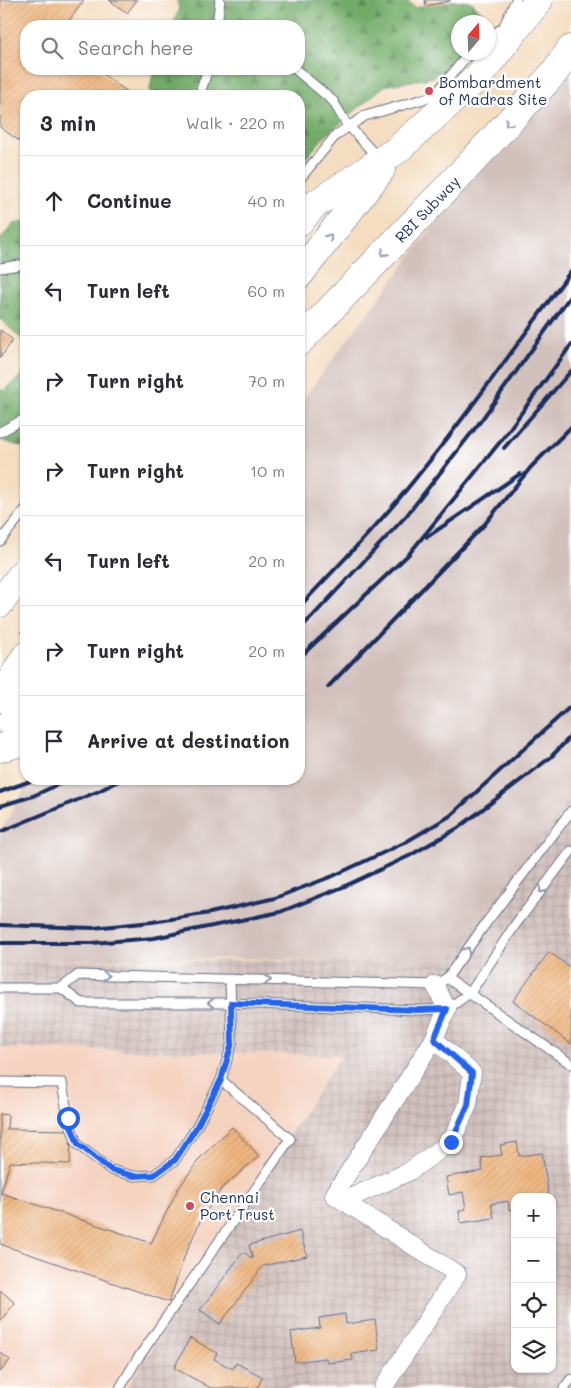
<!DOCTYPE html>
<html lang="en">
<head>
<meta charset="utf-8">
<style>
  body { margin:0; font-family:Mali,sans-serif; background:#f7f7f7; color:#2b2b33 }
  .controls { position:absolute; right:15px; bottom:15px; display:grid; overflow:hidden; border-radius:10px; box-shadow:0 1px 4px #0004 }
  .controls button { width:45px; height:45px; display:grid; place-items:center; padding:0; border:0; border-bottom:1px solid #e1e1e2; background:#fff; color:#2b2b33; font:25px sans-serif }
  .compass { position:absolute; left:451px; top:15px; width:45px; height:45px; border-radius:50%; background:#fff; box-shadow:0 1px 4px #0004; rotate:19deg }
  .stop { position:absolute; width:15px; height:15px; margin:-11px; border:4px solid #2563eb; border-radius:50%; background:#fff }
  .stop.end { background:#2563eb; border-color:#fff; box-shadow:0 1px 5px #0008 }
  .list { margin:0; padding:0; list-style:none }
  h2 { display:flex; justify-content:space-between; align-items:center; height:65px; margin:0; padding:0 20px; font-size:21px }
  h2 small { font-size:16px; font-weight:400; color:#7c7c81 }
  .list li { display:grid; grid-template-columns:32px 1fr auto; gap:15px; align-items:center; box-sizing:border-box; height:90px; padding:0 20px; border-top:1px solid #e1e1e2 }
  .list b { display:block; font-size:19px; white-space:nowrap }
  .list em { font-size:16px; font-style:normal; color:#7c7c81 }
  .icon { flex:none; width:28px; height:28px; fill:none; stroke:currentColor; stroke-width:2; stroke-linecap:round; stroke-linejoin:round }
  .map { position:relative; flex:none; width:571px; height:1388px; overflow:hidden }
  .search { position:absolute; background:#fff; box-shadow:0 1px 4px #0004; left:20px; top:20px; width:285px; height:55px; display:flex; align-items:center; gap:12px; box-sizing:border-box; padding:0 18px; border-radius:20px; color:#7c7c81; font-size:19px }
  .panel { position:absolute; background:#fff; box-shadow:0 1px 4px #0004; left:20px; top:90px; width:285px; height:695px; border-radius:20px }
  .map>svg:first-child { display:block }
  .built { fill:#f5d3c1 }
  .industrial { fill:url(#industrial-grid); fill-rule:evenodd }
  .railway { fill:#d1c0bc }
  .forest { fill:url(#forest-firs); stroke:#466c63 }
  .building { fill:url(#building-hatch) }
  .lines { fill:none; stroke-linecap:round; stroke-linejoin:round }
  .lane-casing { stroke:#676c80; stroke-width:11 }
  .street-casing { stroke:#676c80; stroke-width:19 }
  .primary-casing { stroke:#676c80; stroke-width:29 }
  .path { stroke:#676c80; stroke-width:3; stroke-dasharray:1 4; stroke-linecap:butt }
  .lane { stroke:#fff; stroke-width:9 }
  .street { stroke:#fff; stroke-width:18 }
  .primary { stroke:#fff; stroke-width:28 }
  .rail { stroke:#1b2f5e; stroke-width:4 }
  .oneway { stroke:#8d97ae }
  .route { stroke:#2563eb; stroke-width:6 }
  .poi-dot { fill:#d1495b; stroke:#fff; stroke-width:2 }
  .labels { text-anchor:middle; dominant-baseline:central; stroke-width:4.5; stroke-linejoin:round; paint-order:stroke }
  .poi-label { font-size:15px; fill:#1b2f5e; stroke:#fff; text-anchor:start }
  .street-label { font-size:15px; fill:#1b2f5e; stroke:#fff }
</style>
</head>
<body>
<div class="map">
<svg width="571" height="1388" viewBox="0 0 571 1388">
  <defs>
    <pattern id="industrial-grid" width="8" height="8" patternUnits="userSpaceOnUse" patternTransform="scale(1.25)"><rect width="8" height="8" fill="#d1c0bc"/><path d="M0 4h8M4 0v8" fill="none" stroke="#b3a5a4"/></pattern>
    <pattern id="forest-firs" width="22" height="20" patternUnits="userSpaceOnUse" patternTransform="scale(1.25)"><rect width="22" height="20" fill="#72aa68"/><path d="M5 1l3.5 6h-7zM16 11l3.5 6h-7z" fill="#5d8b59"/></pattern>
    <pattern id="building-hatch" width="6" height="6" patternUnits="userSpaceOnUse" patternTransform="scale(1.25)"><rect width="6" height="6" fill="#f0b680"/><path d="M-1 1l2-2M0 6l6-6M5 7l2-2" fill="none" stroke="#cd9d71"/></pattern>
  </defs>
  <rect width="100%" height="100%" fill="#fff"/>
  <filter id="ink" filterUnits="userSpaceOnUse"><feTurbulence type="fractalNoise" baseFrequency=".02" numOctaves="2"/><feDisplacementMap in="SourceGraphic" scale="10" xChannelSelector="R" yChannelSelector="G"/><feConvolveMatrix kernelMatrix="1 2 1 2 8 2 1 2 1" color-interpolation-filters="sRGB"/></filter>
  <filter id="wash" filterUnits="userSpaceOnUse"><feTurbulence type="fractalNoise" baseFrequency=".0096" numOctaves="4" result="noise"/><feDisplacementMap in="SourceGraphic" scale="20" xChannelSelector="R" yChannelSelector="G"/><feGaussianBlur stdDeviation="1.12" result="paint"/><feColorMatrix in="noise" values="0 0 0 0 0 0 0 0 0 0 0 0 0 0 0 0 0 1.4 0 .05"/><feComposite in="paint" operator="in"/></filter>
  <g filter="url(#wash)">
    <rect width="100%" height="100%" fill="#f4ddc0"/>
    <!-- built -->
    <path class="built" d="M0,1048l341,7 -214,333h-127z"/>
    <!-- industrial -->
    <path class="industrial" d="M571,795v593h-444l214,-333 -341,-7v-87l360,-1 87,1zM515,1197h37v172h-37z"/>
    <!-- railway -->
    <path class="railway" d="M571,71v724l-124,166 -224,-3 -223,3v-128l30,-54h269v-375l170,-225z"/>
    <!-- forest -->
    <g class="forest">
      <path d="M177,0h227l12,8 23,-8 33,2 15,16 -2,4h-27v30l7,1 -31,24 -50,9 -62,53 -23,27v-70h-147l-2,-8 4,-19h145v-43h-127l7,-16z"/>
      <path d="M26,222v121l-26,-24v-79l13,-16z"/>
      <path d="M26,367v81l-26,-8v-51l4,2 21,-19z"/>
    </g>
    <g id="blocks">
      <!-- building -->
      <g class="building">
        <path d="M0,0h84l-19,26h-39v43h70l37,27h-107v50l-26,-19z"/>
        <path d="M109,0h28l-10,13z"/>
        <path d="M425,0h25v1l-24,5z"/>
        <path d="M0,330l13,10 -13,18z"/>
        <path d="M549,952l22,16v76l-58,-43z"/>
        <path d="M0,1114l8,1 -1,14 64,1 -1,34 -60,-2 -9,31 150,50 27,-54 22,-31 32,-31 27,29 -36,31 -22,32 -16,36 -16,47 -169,-58z"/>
        <path d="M517,1142l2,14 23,-3 7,44h-34v13h-6l-1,-9 -17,3 3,14 -33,5 -2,-12 7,-2 -3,-17 -14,3 -3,-18 37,-6 -2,-13 21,-3 -2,-10z"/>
        <path d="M300,1231l7,25 -44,10 -43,58 -20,-14 43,-58 10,7 -4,-14z"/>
        <path d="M0,1290l15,13 -15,18z"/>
        <path d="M345,1314l1,10 29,-4 4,30 -27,4 1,6 -26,3 -1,-5 -31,4 -4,-30 29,-4 -1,-10z"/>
        <path d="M190,1338l27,15 -3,6 19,10 3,-6 27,14 -6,11h-46l-37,-20z"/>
        <path d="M0,1352l10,8 -10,12z"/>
      </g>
    </g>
  </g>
  <g filter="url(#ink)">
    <use href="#blocks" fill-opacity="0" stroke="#676c80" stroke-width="1"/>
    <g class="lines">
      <defs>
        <g id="lane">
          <path d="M217,26l3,-26"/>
          <path d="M488,37l15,-9 13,-28"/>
          <path d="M295,69l38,32 13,22 33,36"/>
          <path d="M199,96l9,-27"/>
          <path d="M299,180l37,-45 29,-19 69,-20 36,-44"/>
          <path d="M0,268l26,-4"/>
          <path d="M0,432l26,-14"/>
          <path d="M0,541l26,-32"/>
          <path d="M447,978l124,86"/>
          <path d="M0,988h61l17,-13 357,10 12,-7 39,-55 85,-112"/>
          <path d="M61,988l20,15h150l187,7 29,-1 23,-16 45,-68 56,-74"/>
          <path d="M0,1082l62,1 6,35 9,26 34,26 23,6 20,-1 21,-15 21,-32 25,-48 11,-37 -2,-64"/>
          <path d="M120,1388l16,-27 154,-222 -69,-59"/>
          <path d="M564,1388l7,-9"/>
        </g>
        <g id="street">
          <path d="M343,1201l65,-29 43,-30 17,-37 4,-32 -38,-34"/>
          <path d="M383,1388l74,-114 -123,-79 100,-156 13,-30 -12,-24"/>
        </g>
        <g id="primary">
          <path d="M299,222l15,-17 83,-55 80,-72 62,-78"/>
          <path d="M299,275l82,-105"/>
          <path d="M299,342l168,-175 86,-93 18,-25"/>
          <path d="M0,603l26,-34"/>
          <path d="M0,698l26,-42"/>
          <path d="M11,723l15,-22"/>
          <path d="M0,748l26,-7"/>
        </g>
      </defs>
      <!-- lane casing -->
      <use href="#lane" class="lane-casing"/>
      <!-- street casing -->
      <use href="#street" class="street-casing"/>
      <!-- primary casing -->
      <use href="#primary" class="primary-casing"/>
      <!-- path -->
      <path class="path" d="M21,633l5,-8"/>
      <!-- lane -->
      <use href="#lane" class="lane"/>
      <!-- street -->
      <use href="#street" class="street"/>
      <!-- primary -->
      <use href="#primary" class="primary"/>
      <!-- rail -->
      <g class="rail">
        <path d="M504,448l67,-77"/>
        <path d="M427,537l93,-63"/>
        <path d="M299,607c33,-35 67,-69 98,-106 62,-74 117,-153 174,-230"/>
        <path d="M299,629l12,-11 96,-103 73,-93 91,-127"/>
        <path d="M299,658l110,-104 91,-112 71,-97"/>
        <path d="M328,687l156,-162 47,-58 40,-40"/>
        <path d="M0,792l36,-13"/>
        <path d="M0,806l33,-10 37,-17"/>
        <path d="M0,832l99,-41 23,-12"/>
        <path d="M0,925l93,3 59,-6 58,-9 65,-15 58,-22 71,-33 46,-27 121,-110"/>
        <path d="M0,943h92l62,-5 126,-26 63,-25 66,-31 49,-28 93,-71 20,-21"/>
      </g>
    </g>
    <!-- one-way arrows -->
    <defs><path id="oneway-chevron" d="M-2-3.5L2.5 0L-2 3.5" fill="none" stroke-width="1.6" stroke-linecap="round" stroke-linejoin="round" transform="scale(1.25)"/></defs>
    <g class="oneway">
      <use href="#oneway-chevron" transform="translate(508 123) rotate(133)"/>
      <use href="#oneway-chevron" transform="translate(329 237) rotate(-52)"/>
      <use href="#oneway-chevron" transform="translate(384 253) rotate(134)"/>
      <use href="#oneway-chevron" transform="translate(542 890) rotate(127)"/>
      <use href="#oneway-chevron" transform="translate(467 950) rotate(-55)"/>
      <use href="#oneway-chevron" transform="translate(106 976) rotate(1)"/>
      <use href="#oneway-chevron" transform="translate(268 980) rotate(2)"/>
      <use href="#oneway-chevron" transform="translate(211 1003) rotate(180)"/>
    </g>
  </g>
  <g class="lines" filter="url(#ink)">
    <!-- route -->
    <path class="route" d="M68,1118l10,26 33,26 23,6 20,-1 21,-15 21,-32 25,-48 11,-37 -1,-40 187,7 29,-1 -13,30 38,34 -4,32 -17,37"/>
  </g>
  <!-- markers -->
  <g class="poi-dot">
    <circle cx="429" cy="91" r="5"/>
    <circle cx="190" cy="1206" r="5"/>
  </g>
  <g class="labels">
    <!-- poi labels -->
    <g class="poi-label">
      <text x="439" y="82">Bombardment<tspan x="439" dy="17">of Madras Site</tspan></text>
      <text x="200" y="1197">Chennai<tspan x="200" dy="17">Port Trust</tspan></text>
    </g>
    <!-- street labels -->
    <g class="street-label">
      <text transform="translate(427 209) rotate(-46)">RBI Subway</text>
    </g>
  </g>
</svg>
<div class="controls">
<button>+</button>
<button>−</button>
<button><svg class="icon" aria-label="locate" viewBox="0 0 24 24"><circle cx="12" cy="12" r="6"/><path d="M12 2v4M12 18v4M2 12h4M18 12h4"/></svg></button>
<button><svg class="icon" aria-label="layers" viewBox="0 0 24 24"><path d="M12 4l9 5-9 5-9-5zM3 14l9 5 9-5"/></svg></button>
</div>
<svg class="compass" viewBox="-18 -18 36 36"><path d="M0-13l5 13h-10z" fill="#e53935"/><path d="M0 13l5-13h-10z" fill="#7c7c81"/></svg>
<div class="stop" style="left:68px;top:1118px"></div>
<div class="stop end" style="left:451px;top:1142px"></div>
<div class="search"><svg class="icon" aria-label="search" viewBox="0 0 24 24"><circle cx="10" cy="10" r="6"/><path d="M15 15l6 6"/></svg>Search here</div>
<section class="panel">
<h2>3 min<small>Walk · 220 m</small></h2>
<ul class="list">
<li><svg class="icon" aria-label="ahead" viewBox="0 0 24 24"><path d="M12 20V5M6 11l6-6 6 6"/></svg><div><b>Continue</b></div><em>40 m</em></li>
<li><svg class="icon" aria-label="left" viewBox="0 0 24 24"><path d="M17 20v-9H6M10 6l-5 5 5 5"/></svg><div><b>Turn left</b></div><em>60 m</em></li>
<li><svg class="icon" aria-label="right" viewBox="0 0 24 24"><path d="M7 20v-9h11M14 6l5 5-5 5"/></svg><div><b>Turn right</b></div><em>70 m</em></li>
<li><svg class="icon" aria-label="right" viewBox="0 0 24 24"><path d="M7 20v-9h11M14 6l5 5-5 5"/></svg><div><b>Turn right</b></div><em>10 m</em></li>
<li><svg class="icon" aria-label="left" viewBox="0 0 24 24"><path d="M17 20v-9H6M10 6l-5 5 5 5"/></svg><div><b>Turn left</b></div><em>20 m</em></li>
<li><svg class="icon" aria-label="right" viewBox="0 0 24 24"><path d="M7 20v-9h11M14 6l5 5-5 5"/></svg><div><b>Turn right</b></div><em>20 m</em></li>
<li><svg class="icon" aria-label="arrive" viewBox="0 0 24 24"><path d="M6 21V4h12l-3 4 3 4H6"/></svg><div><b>Arrive at destination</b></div></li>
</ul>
</section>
</div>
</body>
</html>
